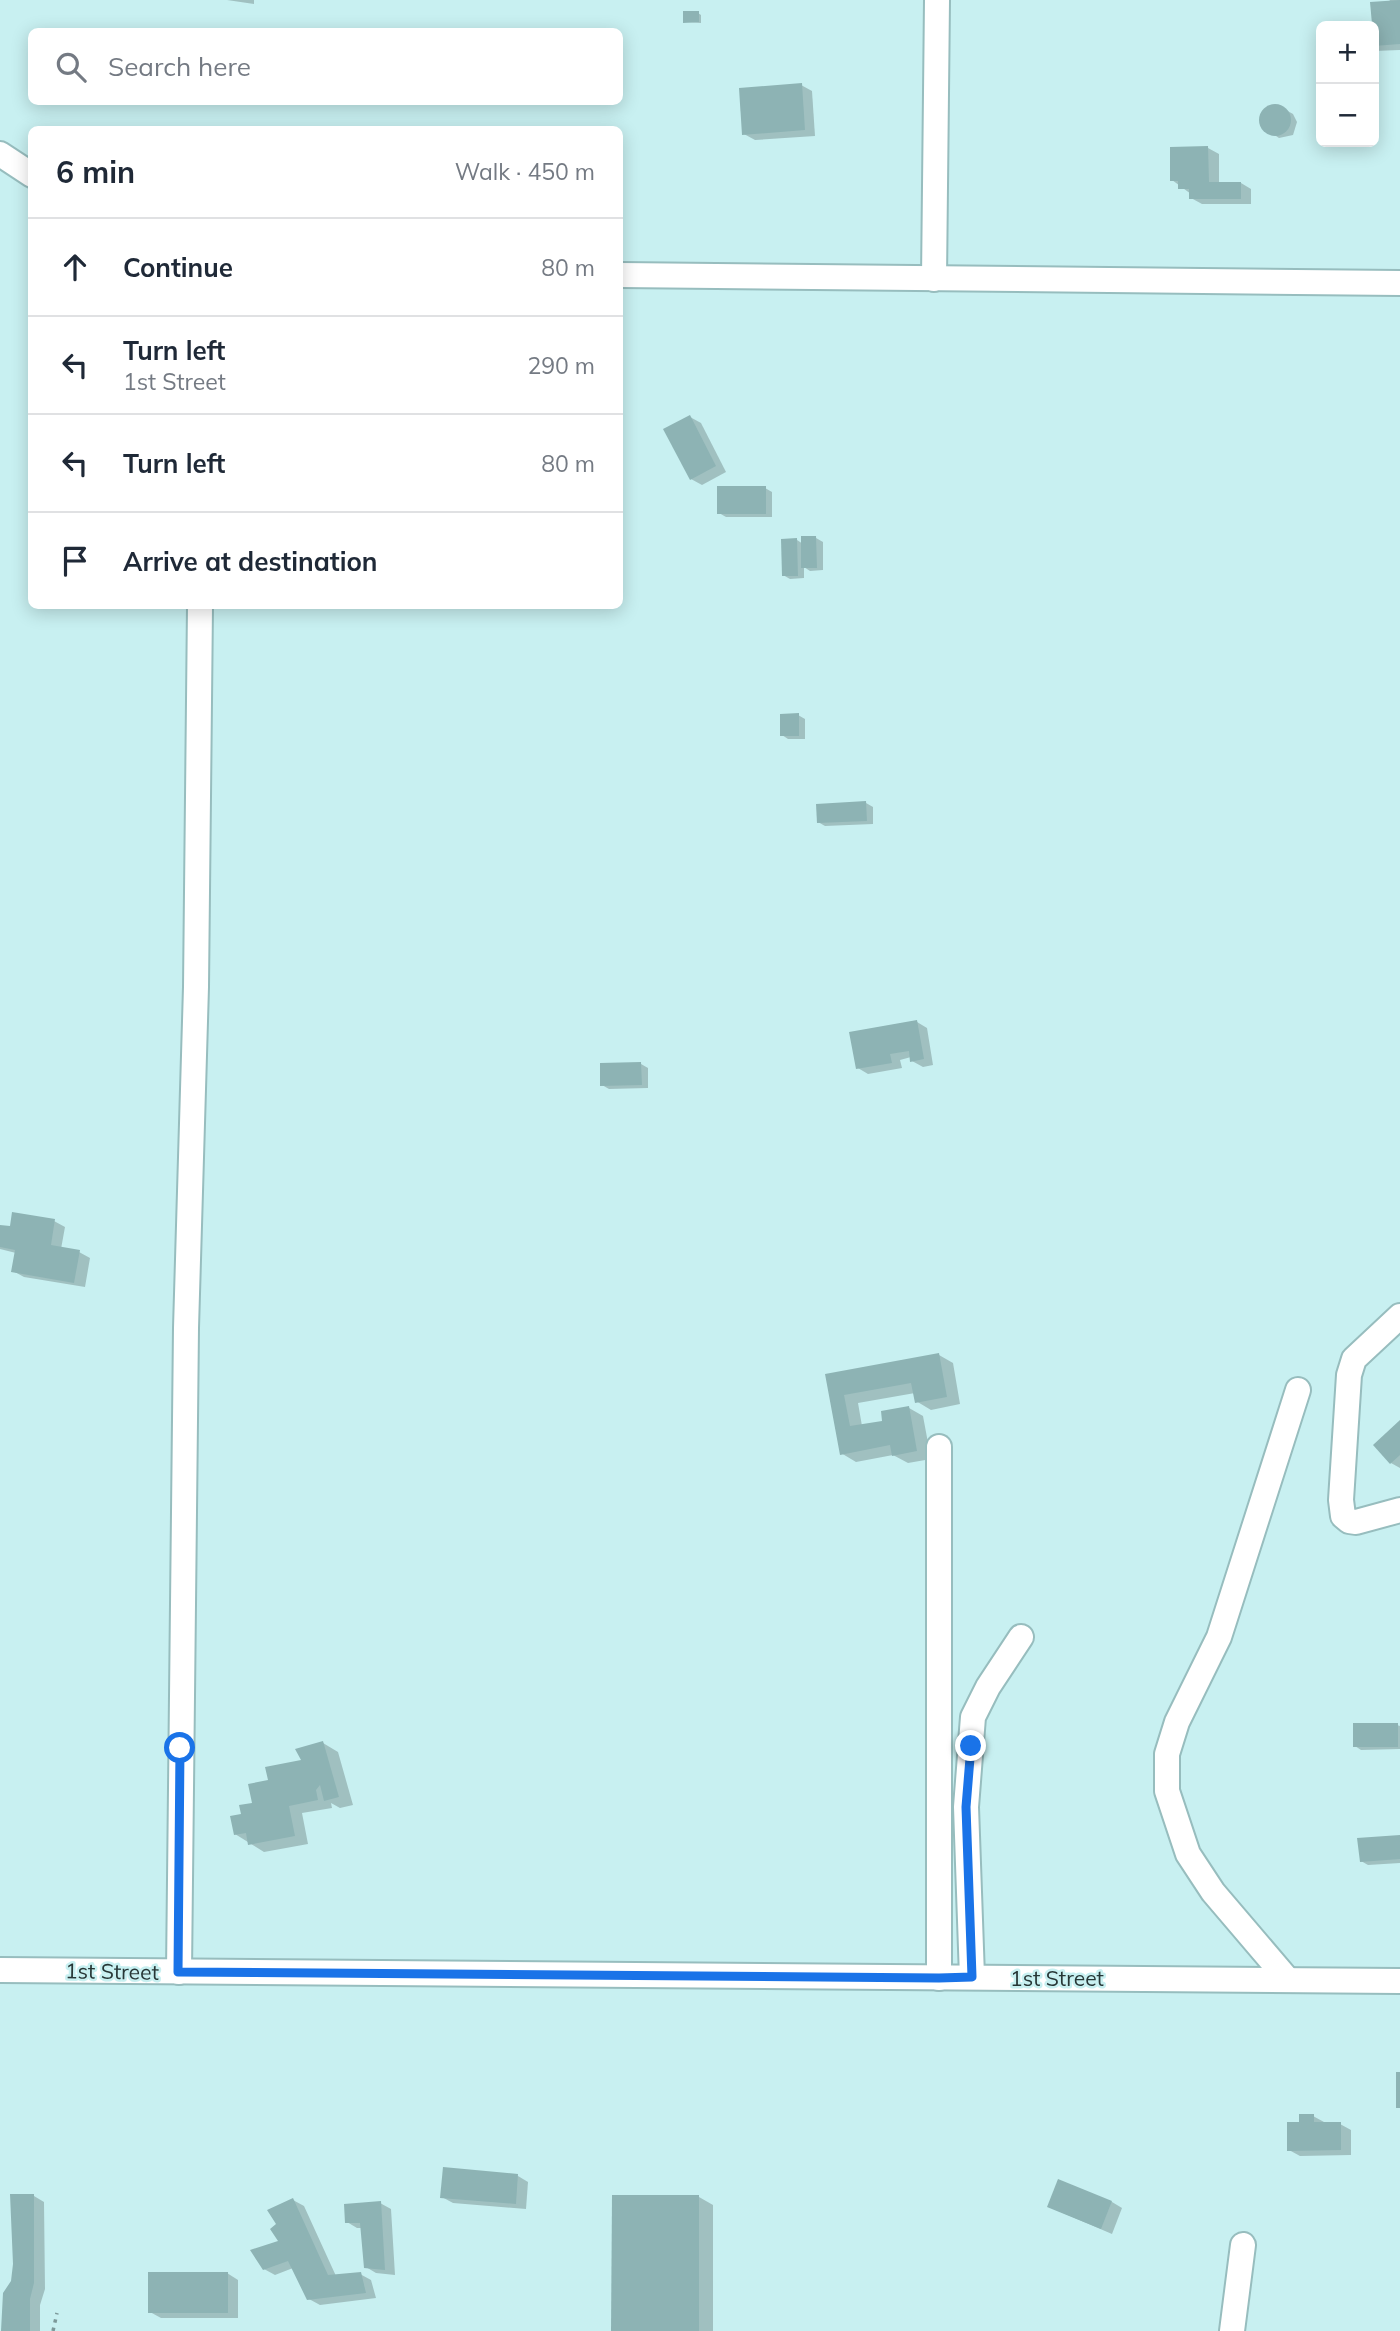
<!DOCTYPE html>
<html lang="en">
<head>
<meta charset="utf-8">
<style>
  body { margin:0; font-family:Mulish,sans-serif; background:#f6f6f7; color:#1f2937 }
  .controls { position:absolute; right:21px; top:21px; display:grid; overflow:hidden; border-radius:10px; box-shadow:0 4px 18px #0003 }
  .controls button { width:63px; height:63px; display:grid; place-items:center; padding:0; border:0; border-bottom:2px solid #e0e1e3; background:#fff; color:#1f2937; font:35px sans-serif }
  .stop { position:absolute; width:21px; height:21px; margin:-16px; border:5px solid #1a73e8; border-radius:50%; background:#fff }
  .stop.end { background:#1a73e8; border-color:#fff; box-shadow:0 2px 7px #0008 }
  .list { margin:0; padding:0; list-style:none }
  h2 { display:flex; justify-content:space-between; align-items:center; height:91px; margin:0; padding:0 28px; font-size:30px }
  h2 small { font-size:23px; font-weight:400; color:#747a83 }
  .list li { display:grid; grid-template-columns:46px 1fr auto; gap:21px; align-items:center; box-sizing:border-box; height:98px; padding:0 28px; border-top:2px solid #e0e1e3 }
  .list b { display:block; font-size:26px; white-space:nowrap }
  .list p { margin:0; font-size:23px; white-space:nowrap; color:#747a83 }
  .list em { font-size:23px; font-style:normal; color:#747a83 }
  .icon { flex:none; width:38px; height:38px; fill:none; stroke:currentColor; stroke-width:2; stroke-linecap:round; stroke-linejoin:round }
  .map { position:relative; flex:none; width:1400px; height:2331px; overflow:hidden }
  .search { position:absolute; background:#fff; box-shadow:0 4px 18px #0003; left:28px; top:28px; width:595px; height:77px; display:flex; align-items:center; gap:18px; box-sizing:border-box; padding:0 24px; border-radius:10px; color:#747a83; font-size:26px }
  .panel { position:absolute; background:#fff; box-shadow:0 4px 18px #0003; left:28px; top:126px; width:595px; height:483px; border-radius:10px }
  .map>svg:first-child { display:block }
  .shadow { fill:#0003 }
  .building { fill:#8db3b4 }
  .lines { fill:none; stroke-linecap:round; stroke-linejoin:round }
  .minor-casing { stroke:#97bdbe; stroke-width:28 }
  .path { stroke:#7c9899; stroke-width:3.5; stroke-dasharray:3.5 5; stroke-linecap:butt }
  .minor { stroke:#fff; stroke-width:24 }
  .route { stroke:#1a73e8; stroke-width:9 }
  .labels { text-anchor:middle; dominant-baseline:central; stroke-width:5; stroke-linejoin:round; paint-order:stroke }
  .street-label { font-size:21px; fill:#273636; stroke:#c8f0f1 }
</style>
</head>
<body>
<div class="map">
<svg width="1400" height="2331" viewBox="0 0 1400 2331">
  <rect width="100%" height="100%" fill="#c8f0f1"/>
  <!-- shadow -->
  <g class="shadow">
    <path d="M227,0h27v4z"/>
    <path d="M1390,0h10v50l-26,1v-25z"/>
    <path d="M698,13l3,2v8l-16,-1z"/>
    <path d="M801,85l11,6 3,45 -60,4 -11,-6z"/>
    <path d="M1277,105l16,9 4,8 -4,13 -14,3 -15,-10 -2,-13 5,-8z"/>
    <path d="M1208,148l11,6v29h22l10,6v15h-49l-11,-6v-4l-19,-14z"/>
    <path d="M690,417l11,6 25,49 -24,13 -11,-6z"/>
    <path d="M765,488l7,4v25h-46l-7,-4z"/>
    <path d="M816,538l7,4v28l-13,1 -6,-4v11l-14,1 -7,-4 14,-35 6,4z"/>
    <path d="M798,715l7,4v20h-17l-6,-4z"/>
    <path d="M866,803l7,4v17l-48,2 -7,-4z"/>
    <path d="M917,1022l10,6 6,37 -10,2 -11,-6 -1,-4 -11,3 2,8 -34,6 -10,-6z"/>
    <path d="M641,1064l7,4v20l-39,1 -7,-4z"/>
    <path d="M54,1221l11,6 -4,22 18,3 11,6 -5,29 -61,-10 -11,-6 3,-18 -16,-4v-23l11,2z"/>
    <path d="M939,1355l14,8 7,41 -29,6 -15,-9 -1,-8 -57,10 4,23 23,-4 24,-14 14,8 8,43 -23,4 -15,-8 -37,7 -15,-9 -14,-78z"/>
    <path d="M1400,1423v45l-9,-5z"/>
    <path d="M1397,1725l3,1v23l-39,1 -6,-4z"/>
    <path d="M323,1743l15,9 15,53 -13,3 -9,-5 1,5 -30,5 6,31 -44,8 -29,-18 8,-18 27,-35 34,-20z"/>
    <path d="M1400,1837v26l-32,2 -7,-4z"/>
    <path d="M1313,2116l11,6v2h16l11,6v25l-51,1 -11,-6 12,-26z"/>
    <path d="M518,2176l10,6 -2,27 -73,-6 -11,-6z"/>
    <path d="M34,2196l10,6 1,87 -5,16v26h-37l10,-49z"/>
    <path d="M699,2197l14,8v126h-100z"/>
    <path d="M293,2200l11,6 32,70 24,-2 11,6 5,18 -56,7 -11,-6 -16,-31 -18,7 -11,-6 17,-27z"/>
    <path d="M1112,2202l10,6 -10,26 -63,-27z"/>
    <path d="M380,2203l11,6 4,66 -19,-2 -10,-6 -3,-39h-6l-10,-6z"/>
    <path d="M227,2273l11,7v38h-77l-11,-6z"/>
  </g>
  <!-- building -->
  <g class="building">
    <path d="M1400,0v44l-26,2 -4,-44z"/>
    <path d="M683,11h16v11l-16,1z"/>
    <path d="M802,83l3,47 -63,5 -3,-47z"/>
    <circle cx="1275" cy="120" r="16"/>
    <path d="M1208,146l1,36h32v17h-52v-10h-11v-8h-8v-34z"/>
    <path d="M690,415l26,51 -26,14 -27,-51z"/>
    <rect x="717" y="486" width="49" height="28"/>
    <path d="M801,536h15l1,32h-16z"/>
    <path d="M797,538l1,38h-16l-1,-37z"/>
    <path d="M799,713v23h-19v-22z"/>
    <path d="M866,801l1,20 -50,2 -1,-19z"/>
    <path d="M917,1020l7,39 -14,3 -1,-11 -19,3 2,9 -36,6 -7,-37z"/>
    <path d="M641,1062l1,23 -42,1v-23z"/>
    <path d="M12,1212l43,7 -4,26 29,5 -6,33 -63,-11 4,-22 -15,-3v-22l10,1z"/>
    <path d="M939,1353l8,44 -32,6 -4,-20 -67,12 6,31 32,-5 -1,-10 28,-5 8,45 -25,5 -2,-11 -50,10 -15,-81z"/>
    <path d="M1400,1420v35l-10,9 -17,-19z"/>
    <rect x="1353" y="1723" width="45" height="24"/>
    <path d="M323,1741l16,56 -15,4 -4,-16 -4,5 2,10 -29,6 6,30 -47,9 -2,-12 -12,2 -4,-19 11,-2 -2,-9 13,-2 -4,-19 20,-4 -3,-13 36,-7 -6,-11z"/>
    <path d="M1400,1835v24l-40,3 -3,-24z"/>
    <rect x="1396" y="2072" width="4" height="36"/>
    <path d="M1299,2114h15v8h27v28l-54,1v-29h12z"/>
    <path d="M443,2167l75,7 -2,30 -76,-6z"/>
    <path d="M1058,2179l54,22 -11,28 -54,-22z"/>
    <path d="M10,2194h24v89l-4,16v32h-29l2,-38 8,-12 2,-17z"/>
    <path d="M612,2195h87v136h-88z"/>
    <path d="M293,2198l35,77 33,-3 5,21 -59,7 -19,-39 -25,9 -13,-20 28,-9 -8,-12 6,-5 -9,-14z"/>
    <path d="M381,2201l4,69 -21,-2 -4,-45h-15l-1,-19z"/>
    <rect x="148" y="2272" width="80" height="41"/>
  </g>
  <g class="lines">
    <defs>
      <g id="minor">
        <path d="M0,154l32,21"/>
        <path d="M620,275l780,8"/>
        <path d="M934,279l3,-279"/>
        <path d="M1400,1316l-46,43 -5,16 -8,125 2,16 6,5 7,1 44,-12"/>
        <path d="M0,1970l1400,11"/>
        <path d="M179,1972l7,-644 10,-341 4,-381"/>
        <path d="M972,1977l-6,-170 7,-90 15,-30 33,-50"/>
        <path d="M939,1978v-531"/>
        <path d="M1288,1980l-75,-88 -25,-38 -21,-63v-37l10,-32 42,-85 79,-247"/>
        <path d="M1232,2331l11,-86"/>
      </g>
    </defs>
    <!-- minor casing -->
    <use href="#minor" class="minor-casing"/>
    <!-- path -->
    <path class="path" d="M53,2331l4,-18"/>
    <!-- minor -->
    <use href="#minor" class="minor"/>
  </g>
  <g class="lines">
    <!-- route -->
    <path class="route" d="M180,1748l-2,224 761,6 33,-1 -6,-170 5,-61"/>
  </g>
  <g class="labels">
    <!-- street labels -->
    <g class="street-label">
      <text transform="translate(112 1971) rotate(1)">1st Street</text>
      <text x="1057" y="1978">1st Street</text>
    </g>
  </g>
</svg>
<div class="controls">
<button>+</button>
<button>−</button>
</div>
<div class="stop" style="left:180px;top:1748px"></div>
<div class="stop end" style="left:971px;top:1746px"></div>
<div class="search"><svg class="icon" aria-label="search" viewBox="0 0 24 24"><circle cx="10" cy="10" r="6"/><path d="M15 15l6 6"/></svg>Search here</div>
<section class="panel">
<h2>6 min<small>Walk · 450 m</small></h2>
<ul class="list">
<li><svg class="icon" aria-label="ahead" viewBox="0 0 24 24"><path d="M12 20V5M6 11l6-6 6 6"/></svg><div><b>Continue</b></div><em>80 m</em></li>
<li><svg class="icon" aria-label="left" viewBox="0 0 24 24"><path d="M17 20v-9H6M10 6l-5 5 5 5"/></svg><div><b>Turn left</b><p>1st Street</p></div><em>290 m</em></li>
<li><svg class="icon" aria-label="left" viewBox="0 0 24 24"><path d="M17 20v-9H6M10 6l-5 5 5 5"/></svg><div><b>Turn left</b></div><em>80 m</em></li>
<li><svg class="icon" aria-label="arrive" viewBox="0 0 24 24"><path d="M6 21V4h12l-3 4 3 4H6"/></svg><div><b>Arrive at destination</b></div></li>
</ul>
</section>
</div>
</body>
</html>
